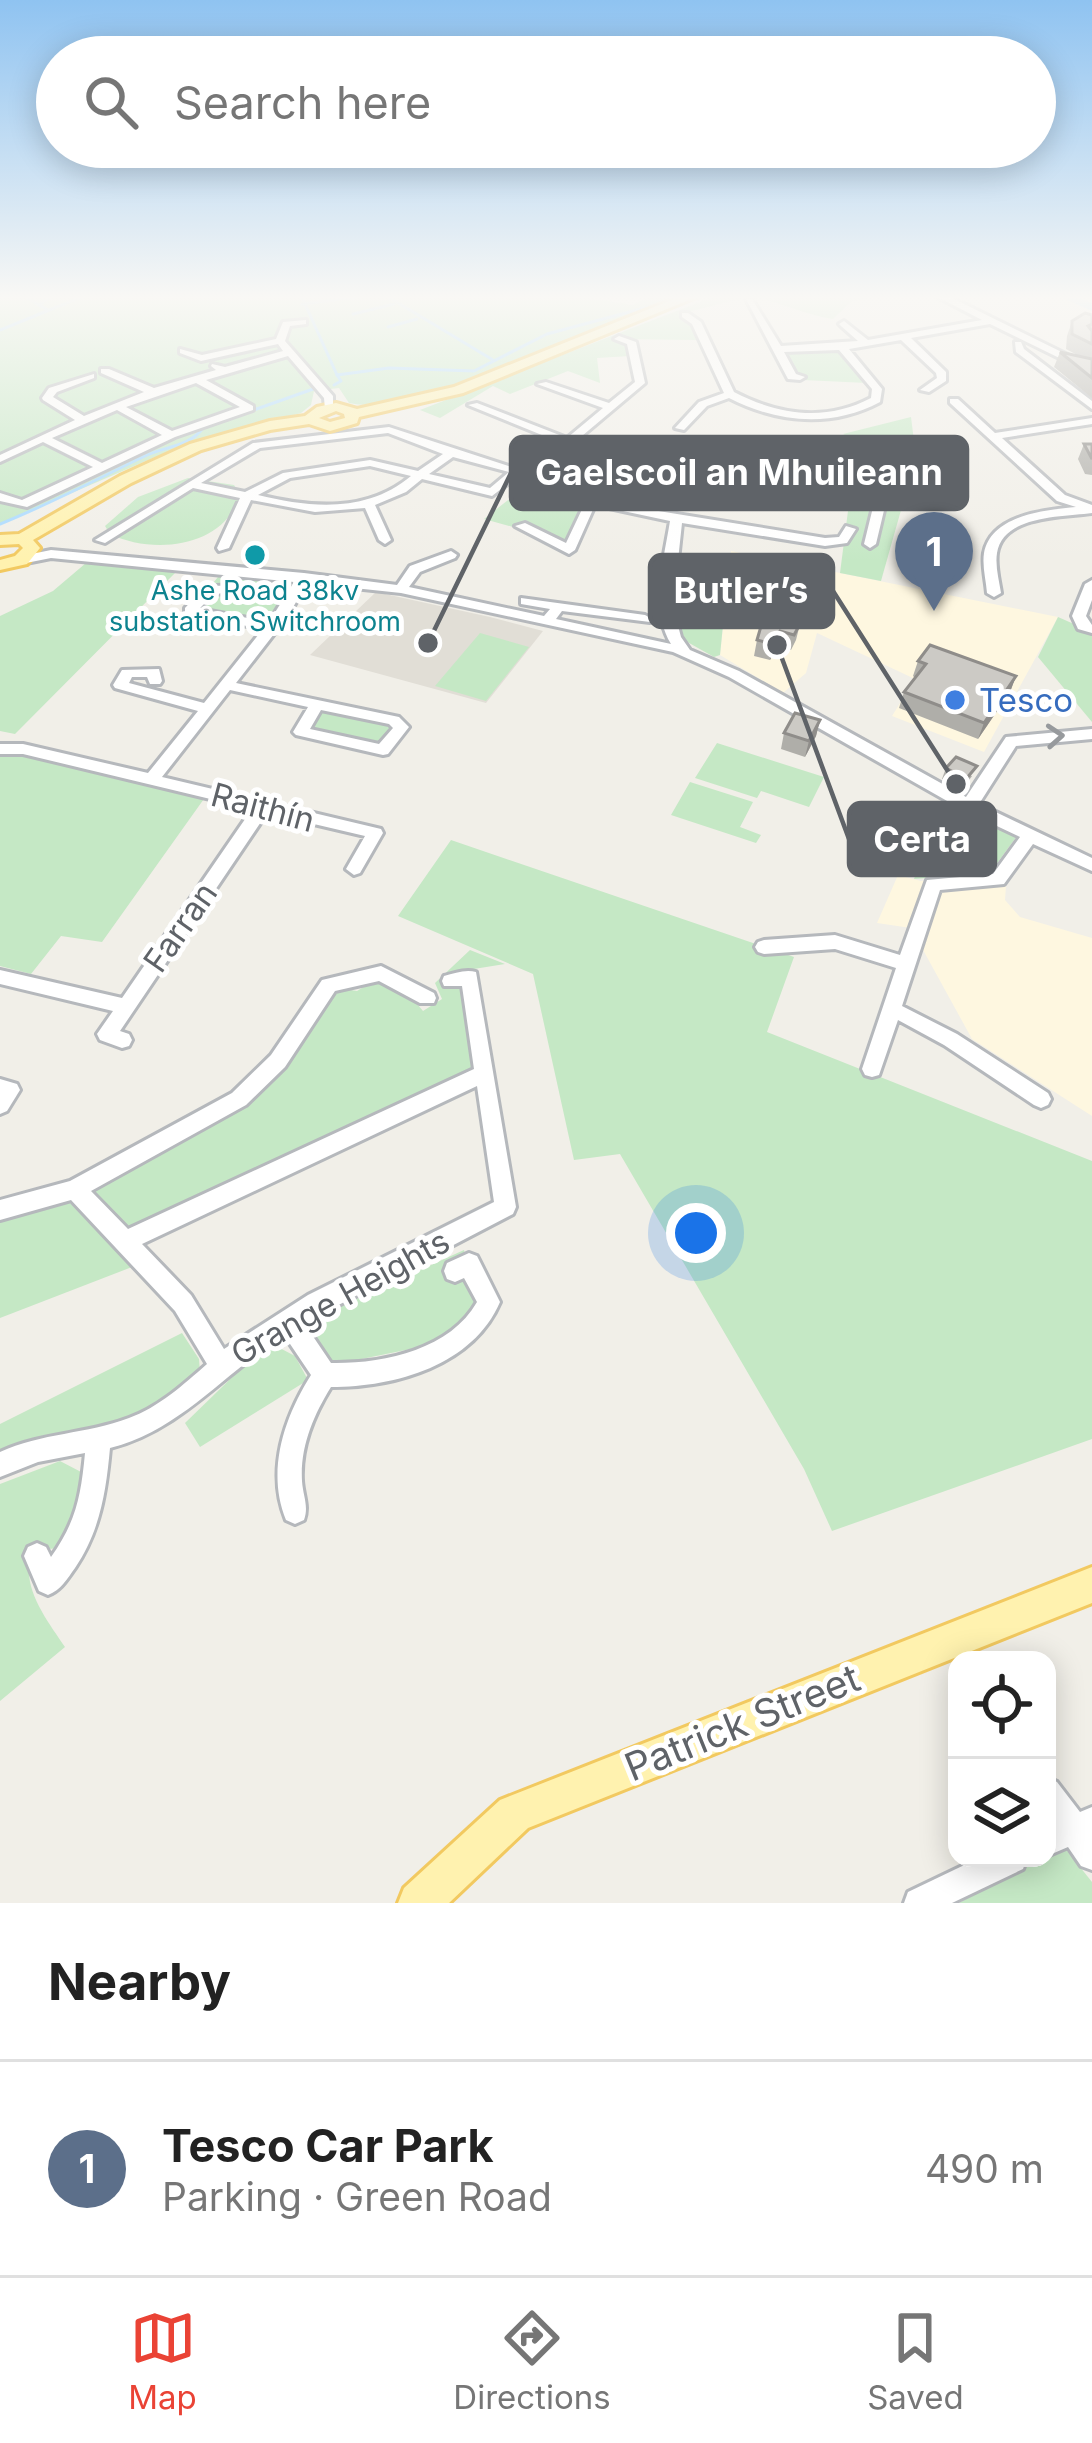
<!DOCTYPE html>
<html lang="en">
<head>
<meta charset="utf-8">
<style>
  body { margin:0; font-family:Inter,sans-serif; background:#f2f2f2; color:#222 }
  .controls { position:absolute; right:36px; bottom:36px; display:grid; overflow:hidden; border-radius:24px; box-shadow:0 6px 30px #0003 }
  .controls button { width:108px; height:108px; display:grid; place-items:center; padding:0; border:0; border-bottom:3px solid #e0e0e0; background:#fff; color:#222; font:60px sans-serif }
  .you { position:absolute; left:696px; top:1233px; width:42px; height:42px; margin:-30px; border:9px solid #fff; border-radius:50%; background:#1a73e8; box-shadow:0 0 0 18px #1a73e833 }
  .badge { display:grid; place-items:center; width:78px; height:78px; border-radius:50%; background:#ea4335; color:#fff; font-size:39px; font-weight:700 }
  .pin { position:absolute; translate:-50% -99px; filter:drop-shadow(0 3px 6px #0008) }
  .pin::after { content:''; position:absolute; top:63px; width:42px; height:36px; background:inherit; clip-path:polygon(0 0,100% 0,50% 100%) }
  .list { margin:0; padding:0; list-style:none }
  h2 { display:flex; justify-content:space-between; align-items:center; height:156px; margin:0; padding:0 48px; font-size:51px }
  h2 small { font-size:39px; font-weight:400; color:#767676 }
  .list li { display:grid; grid-template-columns:78px 1fr auto; gap:36px; align-items:center; box-sizing:border-box; height:216px; padding:0 48px; border-top:3px solid #e0e0e0 }
  .list b { display:block; font-size:45px; white-space:nowrap }
  .list p { margin:0; font-size:39px; white-space:nowrap; color:#767676 }
  .list em { font-size:39px; font-style:normal; color:#767676 }
  .icon { flex:none; width:66px; height:66px; fill:none; stroke:currentColor; stroke-width:2; stroke-linecap:round; stroke-linejoin:round }
  .map { position:relative; flex:none; width:1092px; height:1903px; overflow:hidden }
  .search { position:absolute; background:#fff; box-shadow:0 6px 30px #0003; left:36px; right:36px; top:36px; height:132px; display:flex; align-items:center; gap:30px; box-sizing:border-box; padding:0 42px; border-radius:66px; color:#767676; font-size:45px }
  .sheet { height:372px; background:#fff }
  nav { display:flex; justify-content:space-around; align-items:center; box-sizing:border-box; height:168px; border-top:3px solid #e0e0e0; background:#fff; font-size:33px; color:#767676 }
  nav a { display:grid; justify-items:center; gap:6px }
  nav .on { color:#ea4335 }
  .map>svg:first-child { display:block }
  .commercial { fill:#fef7e0 }
  .education { fill:#e1ded6 }
  .green { fill:#c5e8c5 }
  .lines { fill:none; stroke-linecap:round; stroke-linejoin:round }
  .stream { stroke:#aadaff; stroke-width:3 }
  .river { fill:#aadaff; fill-rule:evenodd }
  .minor-casing { stroke:#b5b8bc; stroke-width:6 }
  .major-casing { stroke:#f2c960; stroke-width:6 }
  .minor { fill:#fff; fill-rule:evenodd }
  .major { fill:#fff2af; fill-rule:evenodd }
  .wall { fill:#afaea9 }
  .shaded-wall { fill:#8f8d8a }
  .building { fill:#cccac5; stroke:#8f8d8a; stroke-width:3 }
  .oneway { stroke:#979a9d }
  .culture-dot { fill:#0f9aa8; stroke:#fff; stroke-width:4.5 }
  .shop-dot { fill:#3f7fe0; stroke:#fff; stroke-width:4.5 }
  .labels { text-anchor:middle; dominant-baseline:central; stroke-width:10; stroke-linejoin:round; paint-order:stroke }
  .far-culture-label { font-size:27px; fill:#0d838f; stroke:#fff }
  .shop-label { font-size:33px; fill:#366cbe; stroke:#fff; text-anchor:start }
  .street-label { font-size:33px; fill:#5f6368; stroke:#fff }
  .near-street-label { font-size:39px; fill:#5f6368; stroke:#fff }
  .leader { fill:none; stroke:#5f6368; stroke-width:4.5 }
  .callout-dot { fill:#5f6368; stroke:#fff; stroke-width:4.5 }
  .callout { fill:#5f6368; stroke:#5f6368; stroke-width:4.5 }
  .callout-label { font-size:36px; text-anchor:middle; font-weight:bold; fill:#fff }
</style>
</head>
<body>
<div class="map">
<svg width="1092" height="1903" viewBox="0 0 1092 1903">
  <rect width="100%" height="100%" fill="#f1efe8"/>
  <!-- commercial -->
  <g class="commercial">
    <path d="M731,551l327,66 -74,135 -92,-36 23,-37 -98,-46 -11,40 -23,20 -63,-38z"/>
    <path d="M990,873l16,13 -1,14 15,17 72,21v178l-120,-77 -61,-111 -34,-5 21,-48 23,6z"/>
  </g>
  <!-- education -->
  <path class="education" d="M376,592l114,25 53,14 -57,72 -176,-48z"/>
  <!-- green -->
  <g class="green">
    <path d="M0,295h569l64,10 19,-10h33c-72,31 -264,124 -336,108l-10,-15 -25,3 -3,14 -10,8 -125,35 -176,76z"/>
    <path d="M718,295l155,3 -21,3 -19,18c-26,-4 -47,-14 -70,-20 -22,-5 -55,11 -85,14l12,7 8,20 -83,-1 11,5 4,12 -33,2 3,25 -32,-12 -58,23 -17,-8 -53,32 -20,-8z"/>
    <path d="M840,351l27,32 -64,-3 -19,-27z"/>
    <path d="M911,417l5,40 -35,124 -41,-8 17,-132 -14,-7z"/>
    <path d="M188,478l46,7 6,10c-16,53 -87,60 -130,39l-5,-8 33,-29z"/>
    <path d="M532,481l6,2 -9,10 53,10 -13,43 -39,-19 -4,-7 -13,7 -29,-8z"/>
    <path d="M86,563l90,9 -161,162 -15,-3v-115l53,-25z"/>
    <path d="M218,577l66,7 5,3 -18,34 -69,-13 6,-8 25,-8 -1,-8 -19,-1z"/>
    <path d="M678,612l46,3 -4,40 -6,2 -32,-18z"/>
    <path d="M1058,617l34,15v90l-54,-65z"/>
    <path d="M480,633l49,14 -43,54 -51,-15z"/>
    <path d="M321,709l72,15 3,4 -15,17 -71,-15z"/>
    <path d="M717,743l107,34 -15,30 -48,-16 -4,7 -62,-20z"/>
    <path d="M18,752l188,44 -104,146 -41,-6 -30,38 -31,-8v-213z"/>
    <path d="M690,782l63,20 -13,25 21,8 -5,8 -85,-28z"/>
    <path d="M978,816l39,20 -27,37 -76,6 19,-51 18,-10z"/>
    <path d="M451,840l343,117 -27,75 325,129v278l-260,92 -28,-62 -184,-315 -46,6 -41,-186 -135,-58z"/>
    <path d="M470,950l35,14 -50,8 -8,12h15l13,81 -9,11 -338,151 -35,-35 4,-9 146,-79 72,-98 23,-18 19,3 23,-14 23,10 20,24 19,-12 -7,-16z"/>
    <path d="M68,1201l64,66 -132,51v-102z"/>
    <path d="M464,1250l14,59 -28,32 -118,24 -21,-22 3,-25z"/>
    <path d="M182,1333l17,26 1,13c-55,62 -132,48 -200,82v-30z"/>
    <path d="M274,1345l21,11 13,24 -108,67 -15,-24 72,-70z"/>
    <path d="M60,1461l23,12 1,36 -22,39 -28,2c-17,33 13,70 31,97l-65,54v-217z"/>
    <path d="M1064,1847l28,35v21h-133z"/>
  </g>
  <g class="lines">
    <!-- stream -->
    <g class="stream">
      <path d="M22,295l26,15"/>
      <path d="M301,295l36,80"/>
      <path d="M385,295l108,65"/>
      <path d="M302,304l71,-9"/>
      <path d="M39,305l13,-10"/>
      <path d="M353,314l41,-10"/>
      <path d="M388,327l29,-8"/>
      <path d="M0,330l86,-35"/>
      <path d="M337,375l52,-7 85,3 73,-37 101,-27"/>
      <path d="M334,385l7,-4 -4,-6"/>
      <path d="M0,524c50,-20 97,-45 145,-68 21,-10 44,-9 58,-28l113,-40"/>
    </g>
    <!-- river -->
    <path class="river" d="M1056,295h17l19,8v8z"/>
    <defs>
      <g id="minor">
        <path d="M934,295h12l146,72v7l-102,-50 -79,14 35,34v9l-17,11 -9,-2 17,-12 -1,-5 -35,-33 -52,9 33,40 -2,13c-49,26 -102,21 -151,-4l-22,8 -23,24 -9,-2 24,-26 25,-9 -32,-69 -10,-7v-4h6l13,9 33,70c44,23 92,30 137,6l1,-9 -33,-39 -55,2 12,22 9,3 -5,3 -12,-1 -42,-80h6l29,47 77,-5 -17,-15 -2,-2 5,-3 24,19 114,-20z"/>
        <path d="M306,320v4l-16,2 -5,15 48,55v13h-8l-1,-11 -36,-42 -82,24 47,26v4l-78,27 -148,70 -27,-6v-8l22,7 71,-33 -50,-25 -43,20v-7l75,-35 -32,-20 -1,-2 7,-10 45,-14v4l-37,14 -4,5 31,19 60,-24 -43,-19v-4h8l45,19 62,-18 -5,-4 1,-2 13,3 58,-16 -5,-7 -77,17 -21,-8v-4l22,6 74,-16 7,-17zM196,383l44,24 -68,24 -46,-24zM117,410l45,25 -60,28 -50,-25z"/>
        <path d="M619,336l17,6 9,41 -69,58 80,23 88,12 7,-16 20,-7 44,9 -4,20 -15,8 -137,-19 -13,38 179,29 14,-1 7,-11 10,3 -9,14 -22,3 -143,-23 -9,84 8,30 9,13 49,21 227,126 40,-60 86,-8v10l-76,7 -37,58 113,54v13l-59,-27 -29,40 -64,6 -38,116 55,28 91,59 3,6 -3,6 -7,3 -7,-3 -90,-60 -46,-25 -19,55 -7,2 -7,-2 -3,-6 34,-101 -61,-19 -71,5 -6,-2 -3,-5 3,-5 6,-2 71,-5 65,20 27,-75 66,-6 27,-37 -57,-27 -234,-133 -56,-25 -272,-59 -94,-10 -19,33 -52,67 163,34 10,10 -21,27 -5,1 -87,-20 -3,-3 15,-25 -78,-17 -68,87 219,52 2,4 -23,40 -6,2 -8,-6 19,-33 -98,-23 -147,218 9,3 3,6 -3,6 -7,2 -22,-8 -3,-6 16,-23 -113,-27v-14l122,28 130,-189 -229,-55h-23v-10h23l125,29 50,-62 -83,-23 -2,-3 9,-15 37,-1 3,12 -2,3h-10l-3,-7h-15l-3,6 75,20 59,-74 -78,-15v-6c13,-13 21,-24 41,-22v6l-13,3 -14,14 70,13 25,-40 -243,-24 -30,6 -6,-4 2,-3 34,-7 253,23 93,12 13,-19 41,-15 6,4 -2,3 -35,14 -11,15 135,29 6,-7 -29,-5v-6l124,17 7,4 -2,3 -88,-11 -6,8 115,25c-22,-36 -7,-84 -1,-123l-75,-16 -20,45 -6,4 -54,-28 10,-3 41,20 19,-40 -48,-12v-4l98,20 14,-38 -85,-25 -96,-39 9,-2 90,35 36,-30 -66,-24 9,-2 63,21 26,-21 -8,-38 -13,-5zM772,460l31,4 -3,16 -5,2 -40,-5 5,-13zM321,710l68,14 4,4 -14,16 -69,-15z"/>
        <path d="M1015,342h6l3,7 68,52v8l-76,-57z"/>
        <path d="M950,399h8l37,34 97,-15v6l-90,14 63,57 27,10v8c-29,4 -89,2 -95,40 -2,13 2,27 4,40l-7,4 -7,-4c-1,-13 -5,-27 -3,-40 7,-38 61,-43 92,-46l-19,-6 -107,-98z"/>
        <path d="M389,427l135,44 -32,25 -70,-17 -16,13 -31,13 16,35 -6,4 -6,-4 -14,-32 -50,4 -64,-12 -22,48 -10,3 -2,-3 23,-50 -47,-10 -88,55 -10,-3 158,-97zM388,433l55,21 -25,17 -48,-11 -87,13 -38,19 -44,-9 59,-35zM453,457l56,15 -19,16 -61,-14zM370,466l41,10c-44,37 -100,32 -153,19l32,-17z"/>
        <path d="M878,438l22,5 -24,101 -6,4 -6,-4 24,-98 -14,-3 -2,-2z"/>
        <path d="M1092,580v20l-6,16 6,9v8l-14,-4 -6,-13 13,-32z"/>
        <path d="M381,966l53,27 2,5 -2,5h-14l-41,-22 -44,10 -50,76 -39,38 -155,86 37,38 346,-160 -12,-83h-18l-2,-5 2,-5c11,-3 22,-7 32,-4l40,235 -3,7 -209,109 27,40c51,1 119,-13 146,-61l-13,-24 -9,4 -8,-3 -3,-8 3,-8 22,-10 8,3 23,46c-27,63 -104,85 -169,85 -18,29 -31,60 -29,94 1,15 7,25 2,39l-9,4 -9,-4c-20,-49 -2,-102 25,-145l-27,-40c-60,38 -103,95 -174,113 -4,44 -10,83 -35,120 -8,11 -14,22 -27,27l-9,-4 -15,-35 4,-9 9,-4 9,4 5,10c25,-35 30,-61 34,-104l-47,9 -38,15v-25c41,-19 87,-18 129,-34 30,-11 54,-33 78,-54l-32,-53 -104,-111 -71,20v-20l70,-19 162,-88 39,-38 51,-75zM477,1086l17,116 -186,93 -84,54 -33,-54 -49,-51z"/>
        <path d="M0,1079l17,5 3,6 -13,21 -7,3z"/>
        <path d="M1047,1777l10,5 23,30 12,-5v63l-11,-4 -13,-19 -21,9v-30l5,-2 -5,-7z"/>
        <path d="M979,1858h48l-4,11 -71,34h-48l4,-11z"/>
      </g>
      <g id="major">
        <path d="M684,295h17l-238,98 -104,24 -2,6 -27,8 -21,-7 -39,6 -69,20 -70,33 -98,57 7,8 -13,16 -27,6v-10l15,-4 8,-8 -4,-4 -19,1v-10l19,-1 101,-58 70,-32 80,-23 35,-5 12,-9 19,-4 21,6 97,-22zM336,411l8,3 1,4 -15,4 -11,-4z"/>
        <path d="M1092,1567v36l-564,225 -79,75h-51l6,-15 96,-88z"/>
      </g>
    </defs>
    <!-- minor casing -->
    <use href="#minor" class="minor-casing"/>
    <!-- major casing -->
    <use href="#major" class="major-casing"/>
    <!-- minor -->
    <use href="#minor" class="minor"/>
    <!-- major -->
    <use href="#major" class="major"/>
  </g>
  <!-- wall -->
  <g class="wall">
    <path d="M1092,315v83l-38,-31 6,-15 21,5 -15,-8 1,-13 5,-15z"/>
    <path d="M1084,444h8v31l-7,-1 -7,-15z"/>
    <path d="M800,624l-4,16 -5,10 -14,-3 -7,13 -16,-4 3,-16z"/>
    <path d="M918,661l98,15 -6,16 -32,47 -79,-31 5,-16 11,-14 -2,-2z"/>
    <path d="M820,720l-4,16 -11,21 -24,-8 3,-16z"/>
    <path d="M946,768l26,8 -10,14 -20,-11z"/>
  </g>
  <!-- shaded-wall -->
  <g class="shaded-wall">
    <path d="M780,631l-3,16 -7,13 3,-16z"/>
    <path d="M1016,676l-6,16 -32,47 6,-16z"/>
    <path d="M820,720l-4,16 -11,21 4,-16z"/>
  </g>
  <!-- building -->
  <g class="building">
    <path d="M1085,313l7,2v9l-4,2 4,5v13l-20,-10v-13z"/>
    <path d="M1060,352l32,7v19z"/>
    <path d="M1084,444h8v15z"/>
    <path d="M764,616l36,8 -6,11 -14,-4 -7,13 -16,-4z"/>
    <path d="M930,645l86,31 -32,47 -80,-31 22,-28 -8,-3z"/>
    <path d="M795,713l25,7 -11,21 -25,-8z"/>
    <path d="M956,757l21,9 -11,13 -20,-11z"/>
  </g>
  <!-- one-way arrows -->
  <defs><path id="oneway-chevron" d="M-2-3.5L2.5 0L-2 3.5" fill="none" stroke-width="1.6" stroke-linecap="round" stroke-linejoin="round" transform="scale(3)"/></defs>
  <use class="oneway" href="#oneway-chevron" transform="translate(1055 736) rotate(-4)"/>
  <!-- sky -->
  <linearGradient id="sky" x2="0" y2="1"><stop stop-color="#8fc3f1"/><stop offset="0.53" stop-color="#f9f8f5"/><stop offset="1" stop-color="#f9f8f5" stop-opacity="0"/></linearGradient>
  <rect width="1092" height="561" fill="url(#sky)"/>
  <!-- markers -->
  <circle class="culture-dot" cx="255" cy="555" r="12"/>
  <circle class="shop-dot" cx="955" cy="700" r="12"/>
  <g class="labels">
    <!-- far-culture labels -->
    <g class="far-culture-label">
      <text x="255" y="590">Ashe Road 38kv<tspan x="255" dy="31">substation Switchroom</tspan></text>
    </g>
    <!-- shop labels -->
    <g class="shop-label">
      <text x="979" y="700">Tesco</text>
    </g>
    <!-- street labels -->
    <g class="street-label">
      <text transform="translate(263 807) rotate(15)">Raithín</text>
      <text transform="translate(180 927) rotate(-55)">Farran</text>
      <text transform="translate(340 1297) rotate(-29)">Grange Heights</text>
    </g>
    <!-- near-street labels -->
    <g class="near-street-label">
      <text transform="translate(742 1722) rotate(-22)">Patrick Street</text>
    </g>
  </g>
  <!-- callouts -->
  <path class="leader" d="M428 643L511 473M956 784L833 591M777 645L849 839"/>
  <g class="callout-dot">
    <circle cx="428" cy="643" r="12"/>
    <circle cx="956" cy="784" r="12"/>
    <circle cx="777" cy="645" r="12"/>
  </g>
  <g class="callout">
    <rect x="511" y="437" width="456" height="72" rx="12"/>
    <rect x="650" y="555" width="183" height="72" rx="12"/>
    <rect x="849" y="803" width="146" height="72" rx="12"/>
  </g>
  <g class="callout-label">
    <text x="739" y="485">Gaelscoil an Mhuileann</text>
    <text x="741" y="603">Butler’s</text>
    <text x="922" y="852">Certa</text>
  </g>
</svg>
<div class="controls">
<button><svg class="icon" aria-label="locate" viewBox="0 0 24 24"><circle cx="12" cy="12" r="6"/><path d="M12 2v4M12 18v4M2 12h4M18 12h4"/></svg></button>
<button><svg class="icon" aria-label="layers" viewBox="0 0 24 24"><path d="M12 4l9 5-9 5-9-5zM3 14l9 5 9-5"/></svg></button>
</div>
<div class="you"></div>
<div class="pin badge" style="left:934px;top:611px;background:#5c6f8a">1</div>
<div class="search"><svg class="icon" aria-label="search" viewBox="0 0 24 24"><circle cx="10" cy="10" r="6"/><path d="M15 15l6 6"/></svg>Search here</div>
</div>
<section class="sheet">
<h2>Nearby<small></small></h2>
<ul class="list">
<li><span class="badge" style="background:#5c6f8a">1</span><div><b>Tesco Car Park</b><p>Parking · Green Road</p></div><em>490 m</em></li>
</ul>
</section>
<nav>
<a class="on"><svg class="icon" aria-label="map" viewBox="0 0 24 24"><path d="M3 6l6-2 6 2 6-2v14l-6 2-6-2-6 2zM9 4v14M15 6v14"/></svg>Map</a>
<a><svg class="icon" aria-label="directions" viewBox="0 0 24 24"><path d="M12 3l9 9-9 9-9-9zM9 14v-3h6M13 9l2 2-2 2"/></svg>Directions</a>
<a><svg class="icon" aria-label="saved" viewBox="0 0 24 24"><path d="M7 4h10v16l-5-4-5 4z"/></svg>Saved</a>
</nav>
</body>
</html>
